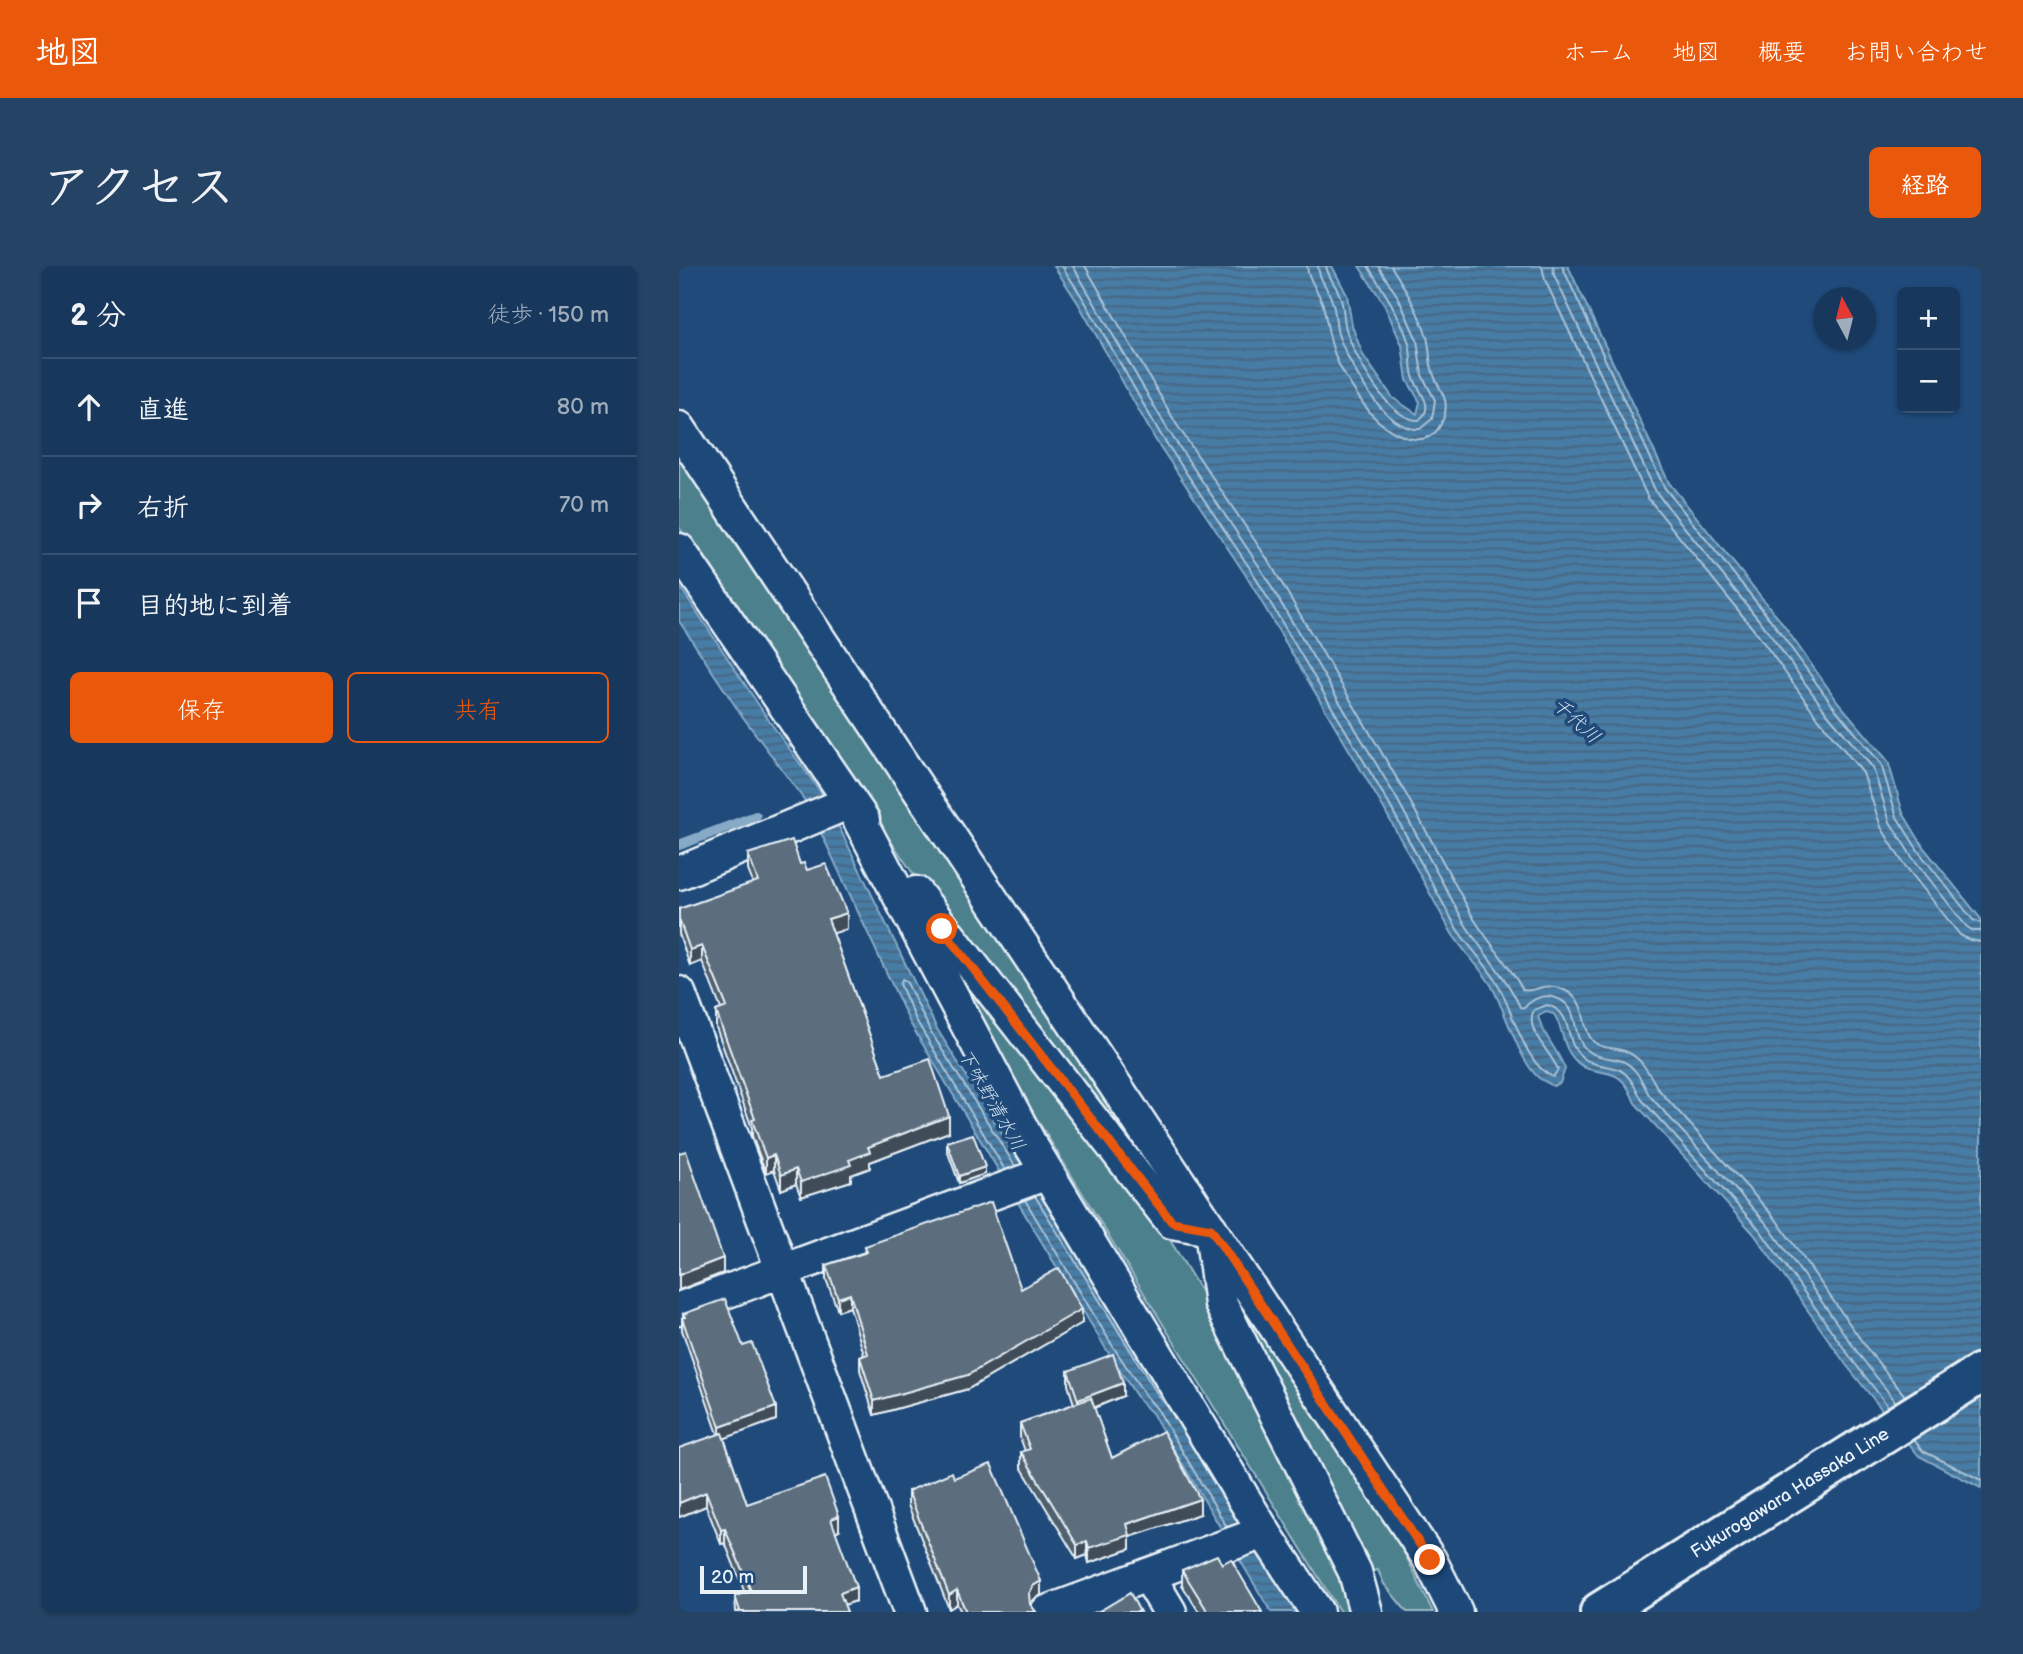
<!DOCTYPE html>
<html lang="ja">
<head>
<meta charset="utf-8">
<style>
  body { margin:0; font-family:"Balsamiq Sans","Klee One",sans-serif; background:#244365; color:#f1f3f6 }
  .controls { position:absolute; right:21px; top:21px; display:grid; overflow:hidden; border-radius:10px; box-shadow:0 2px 5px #0004 }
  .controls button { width:63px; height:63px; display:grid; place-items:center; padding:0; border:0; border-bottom:2px solid #365272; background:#17385c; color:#f1f3f6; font:35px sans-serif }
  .compass { position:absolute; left:1134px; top:21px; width:63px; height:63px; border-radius:50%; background:#17385c; box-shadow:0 2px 5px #0004; rotate:353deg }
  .scale { position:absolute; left:21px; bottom:18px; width:107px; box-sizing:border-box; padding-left:7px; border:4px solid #e8f1f8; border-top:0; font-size:19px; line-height:24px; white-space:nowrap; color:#e8f1f8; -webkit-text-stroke:5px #1f4a7a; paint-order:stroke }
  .stop { position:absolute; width:21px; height:21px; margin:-16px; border:5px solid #ea580c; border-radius:50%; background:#fff }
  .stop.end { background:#ea580c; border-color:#fff; box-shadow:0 2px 7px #0008 }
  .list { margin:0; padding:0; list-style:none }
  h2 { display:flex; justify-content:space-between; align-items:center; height:91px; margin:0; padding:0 28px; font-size:30px }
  h2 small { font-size:23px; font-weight:400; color:#9eacbb }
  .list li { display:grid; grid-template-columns:46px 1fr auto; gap:21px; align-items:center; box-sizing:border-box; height:98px; padding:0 28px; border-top:2px solid #365272 }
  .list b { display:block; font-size:26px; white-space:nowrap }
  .list em { font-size:23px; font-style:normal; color:#9eacbb }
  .actions { display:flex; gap:14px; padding:21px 28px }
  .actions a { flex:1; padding:16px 0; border:2px solid #ea580c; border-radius:10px; text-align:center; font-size:24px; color:#ea580c }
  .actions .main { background:#ea580c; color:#fff }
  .icon { flex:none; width:38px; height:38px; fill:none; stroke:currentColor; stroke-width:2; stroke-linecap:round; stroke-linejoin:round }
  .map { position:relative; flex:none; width:1302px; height:1346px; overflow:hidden; border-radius:10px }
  header { display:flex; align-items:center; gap:42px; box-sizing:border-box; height:98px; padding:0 35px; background:#ea580c; color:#fff }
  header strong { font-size:33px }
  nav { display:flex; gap:38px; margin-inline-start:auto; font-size:24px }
  .intro { display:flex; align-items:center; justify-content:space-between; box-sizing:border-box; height:168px; padding:0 42px }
  h1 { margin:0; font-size:49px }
  .button { padding:18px 32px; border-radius:10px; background:#ea580c; color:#fff; font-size:24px; font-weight:700 }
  main { display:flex; gap:42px; padding:0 42px }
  aside { flex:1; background:#17385c; border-radius:10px; box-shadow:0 2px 5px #0004 }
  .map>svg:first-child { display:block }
  .grass { fill:#4d808d; stroke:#9ab8c2; stroke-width:2 }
  .water { fill:url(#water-rules); stroke:#87aac6; stroke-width:2 }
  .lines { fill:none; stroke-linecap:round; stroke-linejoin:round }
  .shore { stroke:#a8c2d7; stroke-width:2 }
  .stream { stroke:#87aac6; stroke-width:10 }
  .minor-casing { stroke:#e8f1f8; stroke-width:37 }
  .secondary-casing { stroke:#e8f1f8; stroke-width:44 }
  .minor { stroke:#1f4a7a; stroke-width:32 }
  .secondary { stroke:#1f4a7a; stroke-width:38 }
  .wall { fill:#4f5f6c; stroke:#e8f1f8; stroke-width:2 }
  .shaded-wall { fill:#404d58; stroke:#e8f1f8; stroke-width:2 }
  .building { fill:#5c6e7d; stroke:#e8f1f8; stroke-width:2 }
  .route { stroke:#ea580c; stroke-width:9 }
  .labels { text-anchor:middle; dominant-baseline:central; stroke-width:7; stroke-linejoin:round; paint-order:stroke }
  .street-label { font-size:18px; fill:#e8f1f8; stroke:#1f4a7a }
  .water-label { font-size:19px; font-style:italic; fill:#d0dfec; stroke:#1f4a7a }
</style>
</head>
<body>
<header>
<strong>地図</strong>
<nav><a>ホーム</a><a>地図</a><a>概要</a><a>お問い合わせ</a></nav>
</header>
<div class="intro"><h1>アクセス</h1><a class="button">経路</a></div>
<main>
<aside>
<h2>2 分<small>徒歩 · 150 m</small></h2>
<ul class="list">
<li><svg class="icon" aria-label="ahead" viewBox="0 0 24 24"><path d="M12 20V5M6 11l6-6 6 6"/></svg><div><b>直進</b></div><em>80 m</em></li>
<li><svg class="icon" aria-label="right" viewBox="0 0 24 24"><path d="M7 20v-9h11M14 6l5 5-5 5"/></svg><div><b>右折</b></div><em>70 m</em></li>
<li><svg class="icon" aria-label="arrive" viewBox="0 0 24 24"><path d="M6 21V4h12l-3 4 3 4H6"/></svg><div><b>目的地に到着</b></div></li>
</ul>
<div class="actions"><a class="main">保存</a><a>共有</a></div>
</aside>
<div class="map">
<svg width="1302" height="1346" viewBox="0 0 1302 1346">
  <defs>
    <pattern id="water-rules" width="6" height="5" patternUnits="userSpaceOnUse" patternTransform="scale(1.75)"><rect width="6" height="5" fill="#477ba5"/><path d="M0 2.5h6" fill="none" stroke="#47647c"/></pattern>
  </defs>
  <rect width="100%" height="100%" fill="#1f4a7a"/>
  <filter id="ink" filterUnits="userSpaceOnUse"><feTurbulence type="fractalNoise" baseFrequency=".0143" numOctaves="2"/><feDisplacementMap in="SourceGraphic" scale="14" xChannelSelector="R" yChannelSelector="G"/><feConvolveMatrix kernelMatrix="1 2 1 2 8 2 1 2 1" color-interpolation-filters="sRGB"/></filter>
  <g filter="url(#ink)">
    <!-- grass -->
    <g class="grass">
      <path d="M0,185l502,756 -247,-303 -149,-217 -106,-160z"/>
      <path d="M257,677l234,297 34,56 136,277 15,39h-15l-321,-522z"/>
      <path d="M550,1021l161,236 43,89h-26l-23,-28 -6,-14 -11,3z"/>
    </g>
    <!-- water -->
    <g class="water">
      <path d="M375,0h278l15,29 5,31 11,29 30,43 24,16 3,-12 -13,-22 -5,-35 -18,-41 -25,-38h209l101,217 110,136 59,83 50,59 15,52 21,35 57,71v569l-62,-32 -72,-90 -93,-132 -119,-131c-4,-9 -9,-22 -19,-27 -15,-7 -28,-2 -41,-16 -13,-13 -11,-30 -21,-46l-8,-2 -8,4c5,20 20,34 27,53l-5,14 -7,3c-4,-3 -10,-5 -14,-8 -20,-16 -34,-69 -48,-93 -11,-18 -28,-34 -40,-53l-68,-125 -138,-233 -90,-135 -77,-136z"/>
      <path d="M0,319l91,137 55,76 112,231 364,583h-30l-119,-199 -13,-13 -33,-51 -196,-326 -102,-218 -68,-92 -61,-92z"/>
    </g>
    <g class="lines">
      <!-- shore -->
      <g class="shore">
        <path d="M383,0l22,34 77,135 90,135 138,234 68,125c12,18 28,33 39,52 16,26 28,84 57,96l5,-7c-6,-18 -35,-40 -24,-60l13,-5c29,8 15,36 35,52 11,9 24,8 36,12 12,5 18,20 24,31l118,130 93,131 35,45"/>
        <path d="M394,0l95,164 91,136 138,233 68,125c18,29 41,52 55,83l4,1c7,-8 17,-14 29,-11 30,8 16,37 33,52 11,10 24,8 36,12 14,5 21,22 27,34l118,129 93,132 36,46"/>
        <path d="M406,0l92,159 91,135 138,234 68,125c16,25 35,46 49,71 13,3 19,-9 41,0 25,11 16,36 28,50 9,10 24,7 35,12 15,6 23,23 31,37l117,129 93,132 37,46"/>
        <path d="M628,0c1,15 12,25 16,39 5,22 7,42 17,62 9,16 21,35 33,49 16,17 53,38 68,8 13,-26 -4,-33 -9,-55 -3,-10 -2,-21 -5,-32 -8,-25 -22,-49 -36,-71"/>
        <path d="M639,0c0,13 11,23 14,35 4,11 3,22 6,33 10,28 46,98 82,95l12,-10 3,-19 -13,-25 -5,-35 -19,-43 -20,-31"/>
        <path d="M647,0c2,11 10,19 14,30 4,10 3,22 6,33 7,25 42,92 73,91 18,-14 -2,-29 -6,-44 -3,-10 -1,-22 -4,-32 -8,-28 -26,-54 -41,-78"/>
        <path d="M863,0l3,14 103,218 110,137 60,83 45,55 18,54 22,36 57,72 10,5 11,2"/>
        <path d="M874,0l1,9 102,217 110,137 60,83 47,56 17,54 22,35 54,69 7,5h8"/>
        <path d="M883,0l102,221 109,136 60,83 48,58 16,53 22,35 54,68 8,3"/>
        <path d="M326,904l-89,-150 -16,-36 2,-5 4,2 25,51 84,134"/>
        <path d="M356,930l123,199 12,15"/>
        <path d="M346,934l87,145 33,50 13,15 69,117"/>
        <path d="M1235,1174l9,11 58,29"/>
      </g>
      <!-- stream -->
      <path class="stream" d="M0,579l77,-29"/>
      <defs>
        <g id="minor">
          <path d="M0,162l751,1132 26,52"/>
          <path d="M0,284l184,270"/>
          <path d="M171,536l180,342 234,388 53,80"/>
          <path d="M0,607l171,-71"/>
          <path d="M237,627l256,329 39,7"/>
          <path d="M0,727l231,619"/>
          <path d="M533,972l9,66 134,268 11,40"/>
          <path d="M0,1043l368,-136"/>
          <path d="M469,1309l22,37"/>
          <path d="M368,1346l217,-80"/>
        </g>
        <path id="secondary" d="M921,1346l381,-239"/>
      </defs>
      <!-- minor casing -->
      <use href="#minor" class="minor-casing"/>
      <!-- secondary casing -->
      <use href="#secondary" class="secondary-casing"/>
      <!-- minor -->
      <use href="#minor" class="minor"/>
      <!-- secondary -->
      <use href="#secondary" class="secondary"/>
    </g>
    <!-- wall -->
    <g class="wall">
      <path d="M69,588l52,10 7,6 40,59 -14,4 51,142 65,57 -79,30v6l-19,7v6l-50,16 -5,-13 -15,6 -7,-20 -8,3 -14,-37v-8l-36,-101v-16l5,-2 -19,-48 -12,5 -11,-32v-25l74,-26 -5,-13z"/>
      <path d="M268,876l38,32 -26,9 -12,-33z"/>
      <path d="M186,980l156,43 61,34 -114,66 -94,26 -14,-45v-13l4,-2 -14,-48 -12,4 -12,-32v-14l39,-13z"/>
      <path d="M4,1048l60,32 33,74 -52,18 23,66 92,26 -4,2 21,69 -12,4 3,7h-111l-1,-16 10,-3 -20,-50 -4,1 -15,-38 -27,11 39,-83 -36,-104v-12h1z"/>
      <path d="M389,1105l55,25 -29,12 18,50 88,56 -70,23v12l-41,14 -2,-8 -10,4 -56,-92v-15l4,-1 -5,-14v-14l54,-19 -6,-19z"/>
      <path d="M275,1212l87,117 -8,5 -2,5 5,7h-75l-4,-8 -8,5 -41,-104v-14z"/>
      <path d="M543,1298l40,48h-63l-17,-27v-15z"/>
    </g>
    <!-- shaded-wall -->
    <g class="shaded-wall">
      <path d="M168,647v16l-19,6v-16z"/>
      <path d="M23,680v15l-12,5v-16z"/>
      <path d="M270,850v16l-79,30v6l-19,7v6l-50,16v-15l48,-22 19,-13z"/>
      <path d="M95,889v15l-8,3v-15z"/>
      <path d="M306,901v7l-26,9v-7z"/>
      <path d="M117,903v15l-15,6v-15z"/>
      <path d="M44,992v15l-44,17v-15z"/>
      <path d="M171,1028v13l-12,4v-13z"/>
      <path d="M403,1043v14l-114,66 -94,26v-14z"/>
      <path d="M444,1117v13l-45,18v-14z"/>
      <path d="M97,1141v13l-56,20v-13z"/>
      <path d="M27,1226v14l-27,11v-14z"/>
      <path d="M521,1233v15l-70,23v12l-41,14v-15l38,-24z"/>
      <path d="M160,1250v14l-8,3v-14z"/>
      <path d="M46,1263v14l-4,1v-14z"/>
      <path d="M408,1275v14l-10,4v-14z"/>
      <path d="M362,1315v14l-8,5 -4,8v-14l4,-8z"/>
      <path d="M177,1321v14l-16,5v-13z"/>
      <path d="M278,1324v14l-8,5v-14z"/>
    </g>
    <!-- building -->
    <g class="building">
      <path d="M113,574l8,24 4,-1 3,7 19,-6 21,49 -19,6 56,156 46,-16 19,57 -81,31 2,5 -21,8 2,5 -50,17 -5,-13 -15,6 -7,-20 -8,3 -14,-38 3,-1 -39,-108 11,-4 -25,-61 -12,4 -11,-31v-10l79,-28 -10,-27z"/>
      <path d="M294,868l12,33 -26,9 -12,-34z"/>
      <path d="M7,885l37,107 -44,17v-122z"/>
      <path d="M312,936l30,87 38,-21 23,41 -114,66 -94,26 -14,-44 8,-3 -18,-60 -12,4 -12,-33 41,-13 -2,-6z"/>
      <path d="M46,1033l18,47 9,-3 24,64 -56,20 -38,-109 3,-1 -2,-3z"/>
      <path d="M434,1088l10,29 -45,17 -10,-29z"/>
      <path d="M412,1132l21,60 51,-27 37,68 -73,25 3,11 -41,13 -2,-7 -10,4 -56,-93 9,-3 -10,-26z"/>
      <path d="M43,1167l25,71 78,-27 14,39 -8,3 25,68 -16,6 7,19h-109l2,-1 -5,-15 16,-5 -26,-62 -4,1 -15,-38 -27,11v-55z"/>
      <path d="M312,1198l50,117 -8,5 -4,8 1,10 6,8h-70l-9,-22 -8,5 -41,-104 44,-19 2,6z"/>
      <path d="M538,1289l5,9 9,-5 31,53h-54l-26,-42z"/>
      <path d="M451,1327l10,19h-42z"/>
    </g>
  </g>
  <g class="lines" filter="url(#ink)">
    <!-- route -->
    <path class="route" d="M263,663l230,293 39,7 219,331"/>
  </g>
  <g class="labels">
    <!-- street labels -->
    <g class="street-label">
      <text transform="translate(1111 1227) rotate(-32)">Fukurogawara Hassaka Line</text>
    </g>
    <!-- water labels -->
    <g class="water-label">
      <text transform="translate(897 455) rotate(43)">千代川</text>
      <text transform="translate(312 834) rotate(60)">下味野清水川</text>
    </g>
  </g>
</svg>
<div class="controls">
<button>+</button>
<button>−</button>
</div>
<svg class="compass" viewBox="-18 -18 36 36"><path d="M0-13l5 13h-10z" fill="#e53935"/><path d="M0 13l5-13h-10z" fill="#9eacbb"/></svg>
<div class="scale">20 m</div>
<div class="stop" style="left:263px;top:663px"></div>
<div class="stop end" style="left:751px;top:1294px"></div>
</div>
</main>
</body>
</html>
